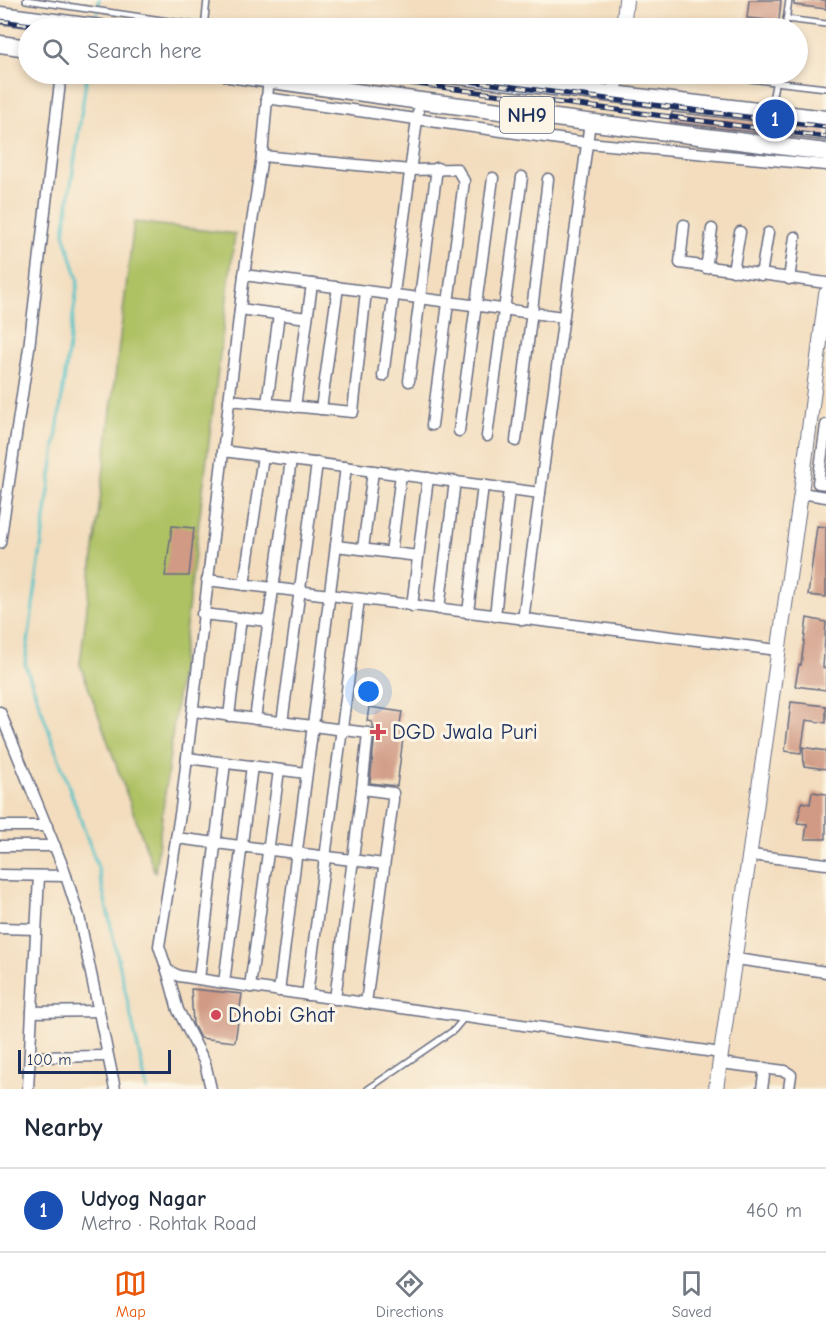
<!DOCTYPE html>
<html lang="en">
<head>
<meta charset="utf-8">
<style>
  body { margin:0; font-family:"Comic Neue",sans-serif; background:#f6f6f7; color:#1f2937 }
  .scale { position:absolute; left:18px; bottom:15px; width:153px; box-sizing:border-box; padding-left:6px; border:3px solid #1b2f5e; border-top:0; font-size:16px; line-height:21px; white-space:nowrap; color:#1b2f5e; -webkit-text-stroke:4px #fcf5e5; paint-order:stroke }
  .you { position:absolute; left:369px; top:692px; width:21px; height:21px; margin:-15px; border:4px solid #fff; border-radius:50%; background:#1a73e8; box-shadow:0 0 0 9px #1a73e833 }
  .badge { display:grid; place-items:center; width:39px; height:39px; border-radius:50%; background:#ea580c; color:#fff; font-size:20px; font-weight:700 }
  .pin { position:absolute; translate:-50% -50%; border:3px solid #fff; box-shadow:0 2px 6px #0006 }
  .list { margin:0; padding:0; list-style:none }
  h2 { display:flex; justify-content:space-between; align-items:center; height:78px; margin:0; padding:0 24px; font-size:26px }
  h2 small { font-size:20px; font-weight:400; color:#747a83 }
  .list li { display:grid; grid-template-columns:39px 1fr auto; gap:18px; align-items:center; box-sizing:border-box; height:84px; padding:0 24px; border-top:2px solid #e0e1e3 }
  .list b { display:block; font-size:22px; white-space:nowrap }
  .list p { margin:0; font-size:20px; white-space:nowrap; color:#747a83 }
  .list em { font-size:20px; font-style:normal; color:#747a83 }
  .icon { flex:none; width:33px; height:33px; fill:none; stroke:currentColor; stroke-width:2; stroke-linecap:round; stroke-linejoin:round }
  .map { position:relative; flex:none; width:826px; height:1089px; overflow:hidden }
  .search { position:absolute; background:#fff; box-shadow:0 3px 9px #0003; left:18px; right:18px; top:18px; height:66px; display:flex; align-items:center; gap:15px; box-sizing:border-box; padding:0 21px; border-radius:33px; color:#747a83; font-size:22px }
  .sheet { height:162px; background:#fff }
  nav { display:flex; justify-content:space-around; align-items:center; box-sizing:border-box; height:84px; border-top:2px solid #e0e1e3; background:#fff; font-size:16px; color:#747a83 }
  nav a { display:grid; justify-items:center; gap:3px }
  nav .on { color:#ea580c }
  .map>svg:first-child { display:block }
  .green { fill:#aec164; stroke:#647861; stroke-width:1.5 }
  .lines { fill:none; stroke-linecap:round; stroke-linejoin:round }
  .stream { stroke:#54c2c8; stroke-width:3 }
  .building { fill:#d09a84 }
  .service-casing { stroke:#676c80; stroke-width:8 }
  .minor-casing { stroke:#676c80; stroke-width:13 }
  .tertiary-casing { stroke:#676c80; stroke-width:16 }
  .trunk-casing { stroke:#676c80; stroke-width:19 }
  .service { stroke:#fff; stroke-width:5 }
  .minor { stroke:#fff; stroke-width:10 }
  .tertiary { stroke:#fff; stroke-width:14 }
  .trunk { stroke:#fff; stroke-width:16 }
  .rail-casing { stroke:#1b2f5e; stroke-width:5 }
  .rail { stroke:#fcf5e5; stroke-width:3; stroke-dasharray:9; stroke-linecap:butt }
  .poi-dot { fill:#d1495b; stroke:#fcf5e5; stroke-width:2 }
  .labels { text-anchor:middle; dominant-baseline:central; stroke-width:6; stroke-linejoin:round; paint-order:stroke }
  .shield { fill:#fcf5e5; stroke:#5e6a86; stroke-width:1.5 }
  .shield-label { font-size:21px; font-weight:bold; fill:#1b2f5e }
  .poi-label { font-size:22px; fill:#1b2f5e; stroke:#fcf5e5; text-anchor:start }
</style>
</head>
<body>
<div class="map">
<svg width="826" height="1089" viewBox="0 0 826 1089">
  <rect width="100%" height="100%" fill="#fcf5e5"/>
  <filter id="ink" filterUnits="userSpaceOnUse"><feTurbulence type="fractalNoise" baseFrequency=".0167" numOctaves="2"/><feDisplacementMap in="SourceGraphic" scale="12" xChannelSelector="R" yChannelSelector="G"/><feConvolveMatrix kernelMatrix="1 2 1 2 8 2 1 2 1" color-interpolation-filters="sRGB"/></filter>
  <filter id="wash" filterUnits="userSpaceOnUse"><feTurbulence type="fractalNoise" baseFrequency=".008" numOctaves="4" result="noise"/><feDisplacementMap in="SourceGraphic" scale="24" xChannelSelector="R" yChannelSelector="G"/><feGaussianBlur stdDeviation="1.35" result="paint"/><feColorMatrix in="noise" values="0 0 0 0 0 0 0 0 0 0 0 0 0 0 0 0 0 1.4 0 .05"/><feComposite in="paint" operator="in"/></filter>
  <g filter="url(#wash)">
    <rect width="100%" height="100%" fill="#f3ddbe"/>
    <!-- green -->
    <path class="green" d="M134,222l101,12 -80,639 -75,-209z"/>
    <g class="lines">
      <!-- stream -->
      <g class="stream">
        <path d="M96,21l3,-21"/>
        <path d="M87,74l-23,159 14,47 -53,384 73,204 49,221"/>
      </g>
    </g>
    <g id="blocks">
      <!-- building -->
      <g class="building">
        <path d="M749,0h32l-2,21 -32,-3z"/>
        <path d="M794,0h32v9l-32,-4z"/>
        <path d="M672,112l154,17v12l-155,-19z"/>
        <path d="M172,526l22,2 -5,48h-24z"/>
        <path d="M817,526l9,1v70l-18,-2z"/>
        <path d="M807,618l19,4 -3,46h3v22l-31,-4 4,-22 2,1z"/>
        <path d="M791,702l35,4v17l-20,-3 -5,33 -16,-2z"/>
        <path d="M369,707l33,5 -3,17 5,1 -7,56 -27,-3 5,-50 -3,-11 -5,-1z"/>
        <path d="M803,747l23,4v18l-22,-3z"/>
        <path d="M812,792l14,2v45h-21l2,-15 -10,-1 5,-21 8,2z"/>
        <path d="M191,989l51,5 -7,48 -35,-4 -7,-14z"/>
      </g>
    </g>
  </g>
  <g filter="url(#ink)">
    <use href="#blocks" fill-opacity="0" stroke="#676c80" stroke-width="1.5"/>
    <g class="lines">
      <defs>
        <g id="service">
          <path d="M26,0l190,28"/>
          <path d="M786,19l40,5"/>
          <path d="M204,28l3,-28"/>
          <path d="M785,28l4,-28"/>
          <path d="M706,74l120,14"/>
          <path d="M770,111l7,-37"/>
          <path d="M368,1089l86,-59 11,-13"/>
        </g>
        <g id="minor">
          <path d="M269,76l-7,80 -18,119 -63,533 -22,138 8,24 12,6 45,7 497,70"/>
          <path d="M266,98l322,45 238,22"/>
          <path d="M262,156l148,14 47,-1 7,12 -32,244"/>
          <path d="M684,225l-4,38 146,20"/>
          <path d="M706,268l6,-39"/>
          <path d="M733,271l7,-39"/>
          <path d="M244,275l319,42"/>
          <path d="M761,275l7,-42"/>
          <path d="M789,279l6,-42"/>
          <path d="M240,309l67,9"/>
          <path d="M383,376l35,-264"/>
          <path d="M409,381l28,-213"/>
          <path d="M229,400l124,12 13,-121"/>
          <path d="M267,404l12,-90"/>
          <path d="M295,407l17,-123"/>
          <path d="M321,409l17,-122"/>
          <path d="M826,425l-8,58 8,1"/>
          <path d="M459,431l34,-253"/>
          <path d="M487,436l35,-259"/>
          <path d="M516,441l32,-262"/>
          <path d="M223,451l317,42 50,-371"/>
          <path d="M801,493l25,4"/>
          <path d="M0,543l29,-195 32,-274"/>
          <path d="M336,546l82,10"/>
          <path d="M363,549l10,-78"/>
          <path d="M391,553l10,-79"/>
          <path d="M207,580l571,70"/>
          <path d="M244,585l19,-129"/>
          <path d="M412,606l16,-128"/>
          <path d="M439,609l16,-128"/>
          <path d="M468,613l15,-128"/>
          <path d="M202,614l66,7"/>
          <path d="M495,616l14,-127"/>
          <path d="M523,620l17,-127"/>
          <path d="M193,711l175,22 -6,56 31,4v7l-27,203"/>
          <path d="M0,712l63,155 16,49 36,173"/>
          <path d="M229,716l12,-98"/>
          <path d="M255,719l36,-259"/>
          <path d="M282,723l35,-260"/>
          <path d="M187,758l119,15"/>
          <path d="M0,826h47"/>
          <path d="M176,838l208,26"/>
          <path d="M0,846h55"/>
          <path d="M751,855l75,9"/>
          <path d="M0,875l66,1"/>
          <path d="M0,928l36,1"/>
          <path d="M736,959l90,13"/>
          <path d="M167,970l11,40 27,53 6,26"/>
          <path d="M199,979l26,-216"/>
          <path d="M224,983l28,-217"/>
          <path d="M250,987l29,-217"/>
          <path d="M279,991l67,-524"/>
          <path d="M307,995l52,-396"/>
          <path d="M335,999l27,-210"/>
          <path d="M32,1012l67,-1"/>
          <path d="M30,1057l77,-1"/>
          <path d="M720,1063l65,8 6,4 -2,14"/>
          <path d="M28,1089l11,-213"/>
          <path d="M762,1089l3,-21"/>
        </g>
        <g id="tertiary">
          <path d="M623,28l3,-28"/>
          <path d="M614,94l3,-20"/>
          <path d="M716,1089l85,-596 25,-199"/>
        </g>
        <g id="trunk">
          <path d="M0,15l101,13"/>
          <path d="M0,44l28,4"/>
          <path d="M229,74l184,26 413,52"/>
          <path d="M442,74l384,45"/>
        </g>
      </defs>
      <!-- service casing -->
      <use href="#service" class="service-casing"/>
      <!-- minor casing -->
      <use href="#minor" class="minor-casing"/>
      <!-- tertiary casing -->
      <use href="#tertiary" class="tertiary-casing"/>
      <!-- trunk casing -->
      <use href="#trunk" class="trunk-casing"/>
      <!-- service -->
      <use href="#service" class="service"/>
      <!-- minor -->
      <use href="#minor" class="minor"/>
      <!-- tertiary -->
      <use href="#tertiary" class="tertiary"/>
      <!-- trunk -->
      <use href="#trunk" class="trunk"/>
      <defs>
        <g id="rail">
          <path d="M0,21l56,7"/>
          <path d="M339,74l487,63"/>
          <path d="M429,76l397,51"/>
        </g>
      </defs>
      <!-- rail casing -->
      <use href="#rail" class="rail-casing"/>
      <!-- rail -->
      <use href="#rail" class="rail"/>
    </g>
  </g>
  <!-- markers -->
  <g class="poi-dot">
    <path d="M375 723h6v6h6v6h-6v6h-6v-6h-6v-6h6z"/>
    <circle cx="216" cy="1015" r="6"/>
  </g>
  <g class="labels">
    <!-- shield labels -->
    <rect class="shield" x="500" y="97" width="54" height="36" rx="4.5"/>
    <g class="shield-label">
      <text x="527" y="115">NH9</text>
    </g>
    <!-- poi labels -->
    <g class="poi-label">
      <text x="392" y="732">DGD Jwala Puri</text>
      <text x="228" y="1015">Dhobi Ghat</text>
    </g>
  </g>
</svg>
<div class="scale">100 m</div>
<div class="you"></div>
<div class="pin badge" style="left:775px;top:119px;background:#1a4fb4">1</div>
<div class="search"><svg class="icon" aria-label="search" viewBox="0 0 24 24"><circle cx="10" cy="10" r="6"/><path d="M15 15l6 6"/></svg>Search here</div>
</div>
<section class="sheet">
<h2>Nearby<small></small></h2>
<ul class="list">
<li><span class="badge" style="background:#1a4fb4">1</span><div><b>Udyog Nagar</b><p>Metro · Rohtak Road</p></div><em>460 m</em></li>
</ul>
</section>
<nav>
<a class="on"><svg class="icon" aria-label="map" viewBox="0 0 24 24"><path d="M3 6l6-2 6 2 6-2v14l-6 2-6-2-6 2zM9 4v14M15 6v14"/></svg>Map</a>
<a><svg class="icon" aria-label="directions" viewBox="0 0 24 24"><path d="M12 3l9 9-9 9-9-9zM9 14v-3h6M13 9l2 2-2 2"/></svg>Directions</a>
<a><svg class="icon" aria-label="saved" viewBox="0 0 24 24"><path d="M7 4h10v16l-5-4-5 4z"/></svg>Saved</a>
</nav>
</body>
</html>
